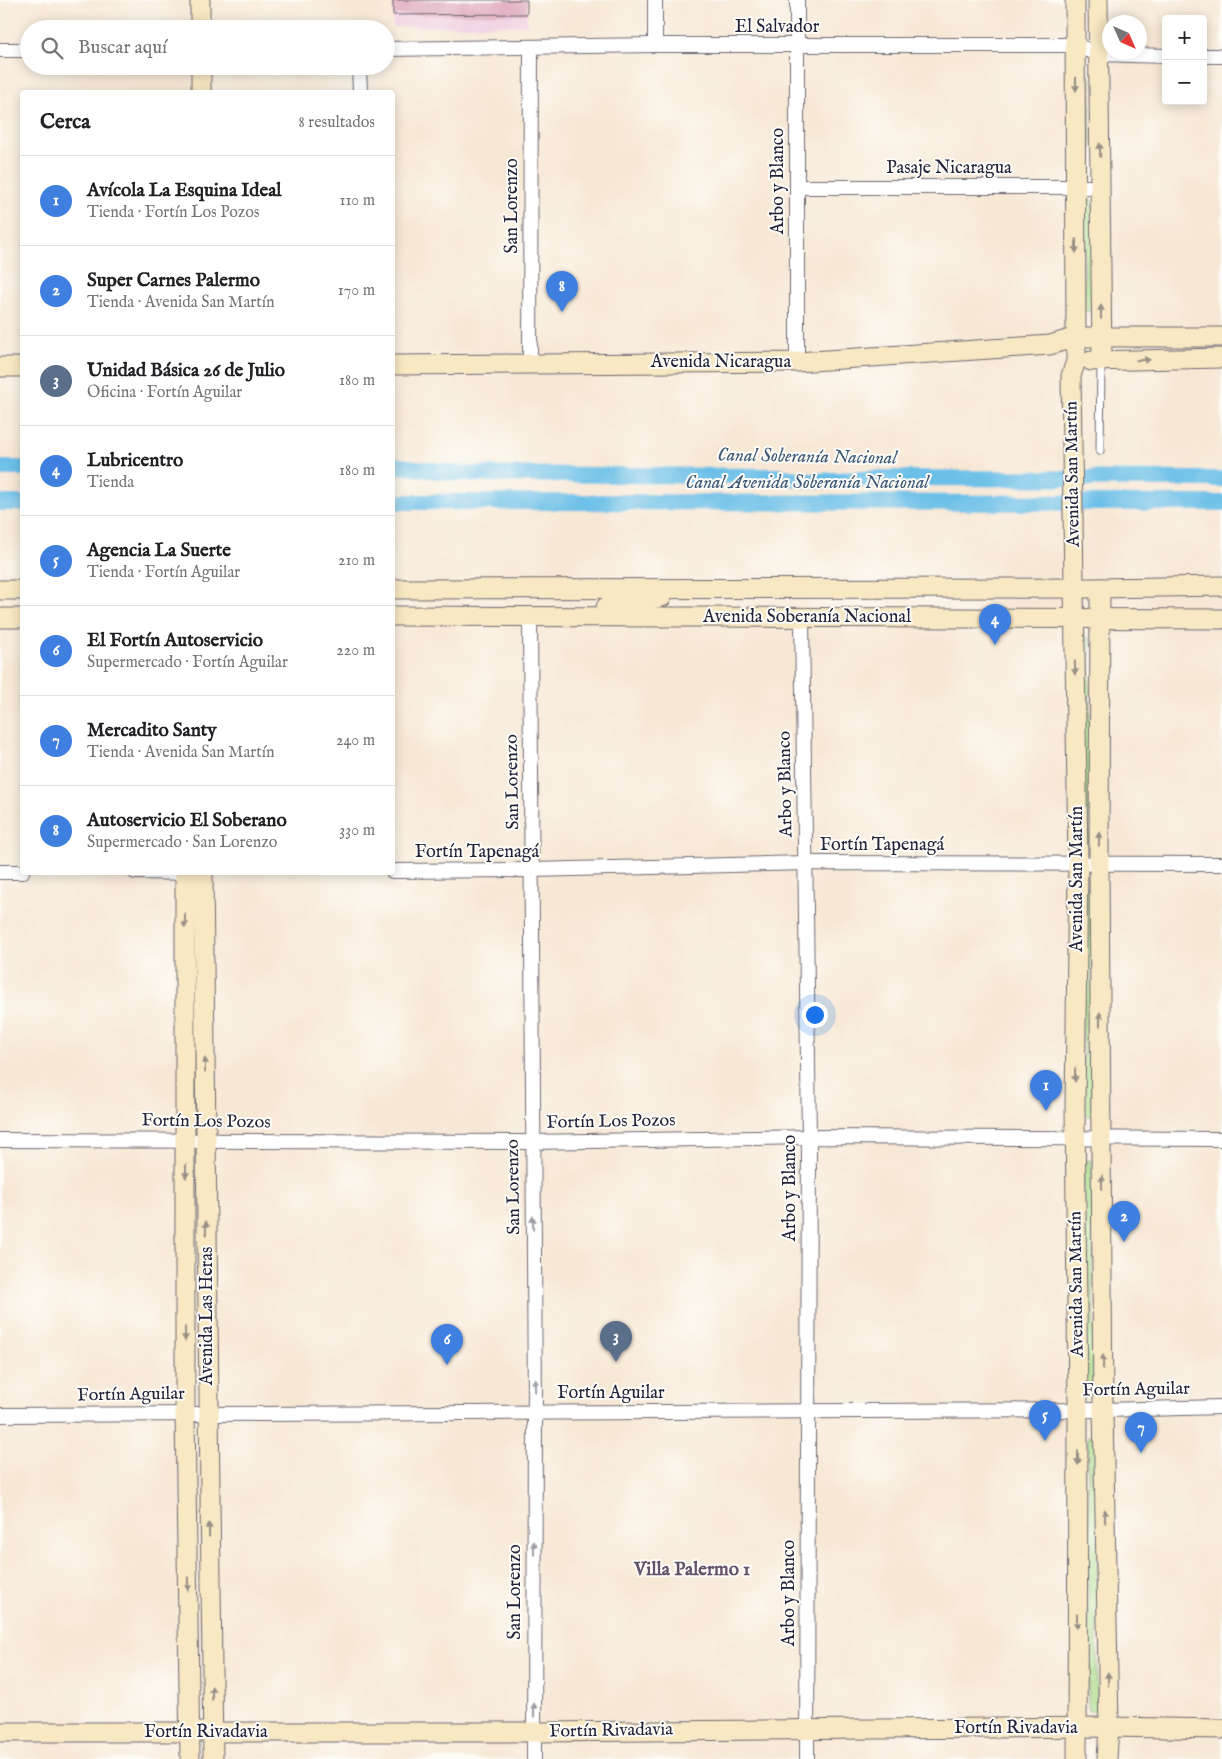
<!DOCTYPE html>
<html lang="es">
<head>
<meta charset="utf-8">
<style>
  body { margin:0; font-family:"IM FELL English",serif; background:#f2f2f2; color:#202124 }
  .controls { position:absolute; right:15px; top:15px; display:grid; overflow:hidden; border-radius:5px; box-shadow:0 2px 12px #0003 }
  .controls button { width:45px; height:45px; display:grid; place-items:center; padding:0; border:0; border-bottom:1px solid #e0e0e0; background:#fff; color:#202124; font:25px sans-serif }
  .compass { position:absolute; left:1102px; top:15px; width:45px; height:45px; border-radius:50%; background:#fff; box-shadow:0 2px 12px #0003; rotate:135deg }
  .you { position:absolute; left:814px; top:1014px; width:18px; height:18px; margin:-12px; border:4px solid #fff; border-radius:50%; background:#1a73e8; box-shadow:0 0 0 8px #1a73e833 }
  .badge { display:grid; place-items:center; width:32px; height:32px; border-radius:50%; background:#0f766e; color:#fff; font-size:16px; font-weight:700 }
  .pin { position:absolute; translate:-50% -41px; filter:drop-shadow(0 1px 2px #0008) }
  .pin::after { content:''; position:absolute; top:26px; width:18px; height:15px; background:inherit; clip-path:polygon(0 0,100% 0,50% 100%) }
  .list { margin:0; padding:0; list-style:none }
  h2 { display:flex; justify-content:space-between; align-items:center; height:65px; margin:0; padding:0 20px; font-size:21px }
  h2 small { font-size:16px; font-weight:400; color:#757577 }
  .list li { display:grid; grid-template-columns:32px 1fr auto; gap:15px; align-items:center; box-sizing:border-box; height:90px; padding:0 20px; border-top:1px solid #e0e0e0 }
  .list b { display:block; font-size:19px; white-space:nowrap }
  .list p { margin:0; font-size:16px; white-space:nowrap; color:#757577 }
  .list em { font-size:16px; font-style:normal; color:#757577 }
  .icon { flex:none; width:28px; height:28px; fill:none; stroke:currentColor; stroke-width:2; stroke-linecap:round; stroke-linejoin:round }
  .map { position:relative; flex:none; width:1222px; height:1759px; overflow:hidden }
  .search { position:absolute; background:#fff; box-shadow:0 2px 12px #0003; left:20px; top:20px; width:375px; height:55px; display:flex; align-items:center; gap:12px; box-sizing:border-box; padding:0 18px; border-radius:28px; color:#757577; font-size:19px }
  .panel { position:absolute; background:#fff; box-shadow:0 2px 12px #0003; left:20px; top:90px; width:375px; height:785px; border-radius:5px }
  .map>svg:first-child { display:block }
  .built { fill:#f1d0e3 }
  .green { fill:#abda87; stroke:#667e61 }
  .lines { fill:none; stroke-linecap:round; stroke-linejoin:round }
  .canal { stroke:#6cbfe8; stroke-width:16 }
  .building { fill:#e0acc0 }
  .lane-casing { stroke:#6d6771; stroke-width:9 }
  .street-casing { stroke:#6d6771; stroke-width:16 }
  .secondary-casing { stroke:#6d6771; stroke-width:21 }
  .lane { stroke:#fff; stroke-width:7 }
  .street { stroke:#fff; stroke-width:14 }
  .secondary { stroke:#f8e8c3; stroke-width:19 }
  .oneway { fill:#988f86 }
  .oneway2 { fill:#9c9ca7 }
  .labels { text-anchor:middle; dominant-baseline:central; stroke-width:4; stroke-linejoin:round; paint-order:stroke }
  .street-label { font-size:18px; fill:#22223b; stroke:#fdfcf7 }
  .water-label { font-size:19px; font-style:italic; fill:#3c5978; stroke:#fdfcf7 }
  .neighbourhood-label { font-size:19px; font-weight:bold; fill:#64526a; stroke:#fdfcf7 }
</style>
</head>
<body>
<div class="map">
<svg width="1222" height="1759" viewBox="0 0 1222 1759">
  <rect width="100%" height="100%" fill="#fdfcf7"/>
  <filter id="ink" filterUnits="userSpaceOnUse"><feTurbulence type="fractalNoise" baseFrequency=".02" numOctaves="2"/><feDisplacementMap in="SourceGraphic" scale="10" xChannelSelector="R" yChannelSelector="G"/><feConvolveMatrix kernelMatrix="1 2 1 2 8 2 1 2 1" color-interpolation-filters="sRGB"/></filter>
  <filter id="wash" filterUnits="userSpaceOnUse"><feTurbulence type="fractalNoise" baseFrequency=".0096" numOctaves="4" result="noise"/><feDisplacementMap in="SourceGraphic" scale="20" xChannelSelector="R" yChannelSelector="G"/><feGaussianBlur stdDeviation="1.12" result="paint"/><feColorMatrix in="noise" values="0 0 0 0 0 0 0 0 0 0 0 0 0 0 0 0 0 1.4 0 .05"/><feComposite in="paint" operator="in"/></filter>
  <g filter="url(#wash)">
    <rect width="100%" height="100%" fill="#f7e8d5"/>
    <!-- built -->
    <path class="built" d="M393,0h134v25l-134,2z"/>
    <!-- green -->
    <g class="green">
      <path d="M1085,79h5l1,87 -7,-3z"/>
      <path d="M1091,198l3,3 -1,106 -3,4h-4l-2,-2v-107z"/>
      <path d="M1082,638h8l-1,204h-7z"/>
      <path d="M1082,887h9l2,229h-10z"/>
      <path d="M1092,1160l2,230h-10l-1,-229z"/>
      <path d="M1088,1436h10l-1,275h-9z"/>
    </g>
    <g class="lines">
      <!-- canal -->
      <g class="canal">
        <path d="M392,465l71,9 316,2 31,5 74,-3 338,1"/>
        <path d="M0,468h22"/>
        <path d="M392,502l830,1"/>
        <path d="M0,503h22"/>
      </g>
    </g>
    <g id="blocks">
      <!-- building -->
      <path class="building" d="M393,0h134v14l-134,1z"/>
    </g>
  </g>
  <g filter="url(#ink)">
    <use href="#blocks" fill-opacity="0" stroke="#6d6771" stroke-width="1"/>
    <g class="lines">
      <defs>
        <path id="lane" d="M1100,451l1,-89"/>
        <g id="street">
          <path d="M655,0v45"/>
          <path d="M797,0v362"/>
          <path d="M386,49l269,-4h421l21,9 69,2"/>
          <path d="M0,50h29"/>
          <path d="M1203,56h19"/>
          <path d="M359,66l1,26"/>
          <path d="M797,187h304"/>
          <path d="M530,363l1,-315"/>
          <path d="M530,615l5,797 -1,347"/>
          <path d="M802,618l7,519 -2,622"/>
          <path d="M392,871l141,-1 273,-7 416,1"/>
          <path d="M0,872h22"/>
          <path d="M135,872l60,1"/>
          <path d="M0,1140l532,2 277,-5 413,2"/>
          <path d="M0,1415l1103,-5 119,-3"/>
        </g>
        <g id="secondary">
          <path d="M200,0v29"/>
          <path d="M1075,0l1,361 -5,15 7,487 -3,243 3,304 -1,349"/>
          <path d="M1098,0l4,361"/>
          <path d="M201,66v26"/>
          <path d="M1091,361l131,-3"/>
          <path d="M392,365l405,-3 253,-17 26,-8h146"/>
          <path d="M0,367h22"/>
          <path d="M1100,588l-1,276 4,546 6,317 -2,32"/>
          <path d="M392,589l708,-1 122,-2"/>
          <path d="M0,590h22"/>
          <path d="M606,607l56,-10"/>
          <path d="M392,616l830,3"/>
          <path d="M0,618h22"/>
          <path d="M185,872v541l5,346"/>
          <path d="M203,872l10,887"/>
          <path d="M0,1732h534l575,-5 113,2"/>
        </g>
      </defs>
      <!-- lane casing -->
      <use href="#lane" class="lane-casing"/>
      <!-- street casing -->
      <use href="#street" class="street-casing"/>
      <!-- secondary casing -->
      <use href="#secondary" class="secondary-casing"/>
      <!-- lane -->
      <use href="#lane" class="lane"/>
      <!-- street -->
      <use href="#street" class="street"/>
      <!-- secondary -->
      <use href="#secondary" class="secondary"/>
    </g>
    <!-- one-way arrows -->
    <defs><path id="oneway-solid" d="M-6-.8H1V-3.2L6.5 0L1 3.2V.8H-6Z" transform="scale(1.25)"/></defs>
    <g class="oneway">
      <use href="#oneway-solid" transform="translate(1076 84) rotate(90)"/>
      <use href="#oneway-solid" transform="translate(1100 150) rotate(-92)"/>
      <use href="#oneway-solid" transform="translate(1076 246) rotate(90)"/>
      <use href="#oneway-solid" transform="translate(1101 312) rotate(-90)"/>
      <use href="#oneway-solid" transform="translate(1143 360) rotate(-2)"/>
      <use href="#oneway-solid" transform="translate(1075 668) rotate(89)"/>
      <use href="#oneway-solid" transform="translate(1099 839) rotate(-89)"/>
      <use href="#oneway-solid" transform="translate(185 921) rotate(90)"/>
      <use href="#oneway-solid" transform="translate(1100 1019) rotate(-90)"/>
      <use href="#oneway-solid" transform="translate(205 1065) rotate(-90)"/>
      <use href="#oneway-solid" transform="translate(1075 1075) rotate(91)"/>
      <use href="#oneway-solid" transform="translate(186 1171) rotate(90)"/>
      <use href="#oneway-solid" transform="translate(1102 1182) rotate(-90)"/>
      <use href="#oneway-solid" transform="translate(206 1228) rotate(-90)"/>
      <use href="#oneway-solid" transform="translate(185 1334) rotate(90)"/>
      <use href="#oneway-solid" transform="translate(1103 1362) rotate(-90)"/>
      <use href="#oneway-solid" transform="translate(1078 1458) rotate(90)"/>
      <use href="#oneway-solid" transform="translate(1105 1516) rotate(-91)"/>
      <use href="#oneway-solid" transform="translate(209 1530) rotate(-91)"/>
      <use href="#oneway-solid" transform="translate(188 1584) rotate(89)"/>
      <use href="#oneway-solid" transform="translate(1077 1621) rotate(90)"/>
      <use href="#oneway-solid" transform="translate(1108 1679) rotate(-91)"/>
      <use href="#oneway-solid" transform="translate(212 1693) rotate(-91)"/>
    </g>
    <g class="oneway2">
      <use href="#oneway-solid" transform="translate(533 1223) rotate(-91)"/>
      <use href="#oneway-solid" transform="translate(535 1385) rotate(-91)"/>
      <use href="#oneway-solid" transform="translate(534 1548) rotate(-90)"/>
      <use href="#oneway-solid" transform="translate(534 1710) rotate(-90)"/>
    </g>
  </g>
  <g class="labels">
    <!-- street labels -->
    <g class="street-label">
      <text x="777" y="27">El Salvador</text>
      <text x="949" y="168">Pasaje Nicaragua</text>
      <text transform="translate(778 181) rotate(-90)">Arbo y Blanco</text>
      <text transform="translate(512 206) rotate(-90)">San Lorenzo</text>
      <text x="721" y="362">Avenida Nicaragua</text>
      <text transform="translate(1073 474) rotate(-91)">Avenida San Martín</text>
      <text x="807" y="617">Avenida Soberanía Nacional</text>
      <text transform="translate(513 782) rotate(-91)">San Lorenzo</text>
      <text transform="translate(786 784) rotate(-91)">Arbo y Blanco</text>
      <text x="882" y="845">Fortín Tapenagá</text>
      <text x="477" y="852">Fortín Tapenagá</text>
      <text transform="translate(1077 879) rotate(-90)">Avenida San Martín</text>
      <text transform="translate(206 1122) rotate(1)">Fortín Los Pozos</text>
      <text transform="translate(611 1122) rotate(-1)">Fortín Los Pozos</text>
      <text transform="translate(514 1187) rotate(-91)">San Lorenzo</text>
      <text transform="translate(790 1188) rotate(-90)">Arbo y Blanco</text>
      <text transform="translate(1077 1284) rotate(-91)">Avenida San Martín</text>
      <text transform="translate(207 1316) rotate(-90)">Avenida Las Heras</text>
      <text transform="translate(1136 1390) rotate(-1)">Fortín Aguilar</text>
      <text x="611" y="1393">Fortín Aguilar</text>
      <text transform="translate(131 1395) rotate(-1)">Fortín Aguilar</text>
      <text transform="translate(515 1592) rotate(-90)">San Lorenzo</text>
      <text transform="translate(789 1593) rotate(-90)">Arbo y Blanco</text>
      <text x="1016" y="1728">Fortín Rivadavia</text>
      <text transform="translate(611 1731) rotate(-1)">Fortín Rivadavia</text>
      <text x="206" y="1732">Fortín Rivadavia</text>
    </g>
    <!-- water labels -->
    <g class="water-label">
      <text transform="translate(807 457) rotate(1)">Canal Soberanía Nacional</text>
      <text x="807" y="483">Canal Avenida Soberanía Nacional</text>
    </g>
    <!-- neighbourhood labels -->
    <g class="neighbourhood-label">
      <text x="692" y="1570">Villa Palermo 1</text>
    </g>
  </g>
</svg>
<div class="controls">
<button>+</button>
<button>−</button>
</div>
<svg class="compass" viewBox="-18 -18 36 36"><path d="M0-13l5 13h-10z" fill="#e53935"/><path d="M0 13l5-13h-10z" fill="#757577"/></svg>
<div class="you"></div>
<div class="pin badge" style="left:1046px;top:1111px;background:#3f7fe0">1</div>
<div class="pin badge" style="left:1124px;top:1242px;background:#3f7fe0">2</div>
<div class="pin badge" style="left:616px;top:1362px;background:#5c6f8a">3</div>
<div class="pin badge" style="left:995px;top:645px;background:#3f7fe0">4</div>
<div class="pin badge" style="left:1045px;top:1441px;background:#3f7fe0">5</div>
<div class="pin badge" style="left:447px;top:1365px;background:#3f7fe0">6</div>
<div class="pin badge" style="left:1141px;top:1453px;background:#3f7fe0">7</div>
<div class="pin badge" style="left:562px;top:312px;background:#3f7fe0">8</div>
<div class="search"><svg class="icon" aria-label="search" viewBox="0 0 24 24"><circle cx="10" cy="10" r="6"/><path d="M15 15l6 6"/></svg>Buscar aquí</div>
<section class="panel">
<h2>Cerca<small>8 resultados</small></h2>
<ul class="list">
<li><span class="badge" style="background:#3f7fe0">1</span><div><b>Avícola La Esquina Ideal</b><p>Tienda · Fortín Los Pozos</p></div><em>110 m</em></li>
<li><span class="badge" style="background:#3f7fe0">2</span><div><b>Super Carnes Palermo</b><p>Tienda · Avenida San Martín</p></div><em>170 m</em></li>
<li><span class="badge" style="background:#5c6f8a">3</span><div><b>Unidad Básica 26 de Julio</b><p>Oficina · Fortín Aguilar</p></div><em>180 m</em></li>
<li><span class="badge" style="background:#3f7fe0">4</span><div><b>Lubricentro</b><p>Tienda</p></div><em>180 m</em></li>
<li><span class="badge" style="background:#3f7fe0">5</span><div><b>Agencia La Suerte</b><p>Tienda · Fortín Aguilar</p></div><em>210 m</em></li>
<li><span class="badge" style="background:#3f7fe0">6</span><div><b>El Fortín Autoservicio</b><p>Supermercado · Fortín Aguilar</p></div><em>220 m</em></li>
<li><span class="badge" style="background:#3f7fe0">7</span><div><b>Mercadito Santy</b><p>Tienda · Avenida San Martín</p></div><em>240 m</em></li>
<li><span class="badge" style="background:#3f7fe0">8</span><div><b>Autoservicio El Soberano</b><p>Supermercado · San Lorenzo</p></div><em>330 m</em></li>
</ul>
</section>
</div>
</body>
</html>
